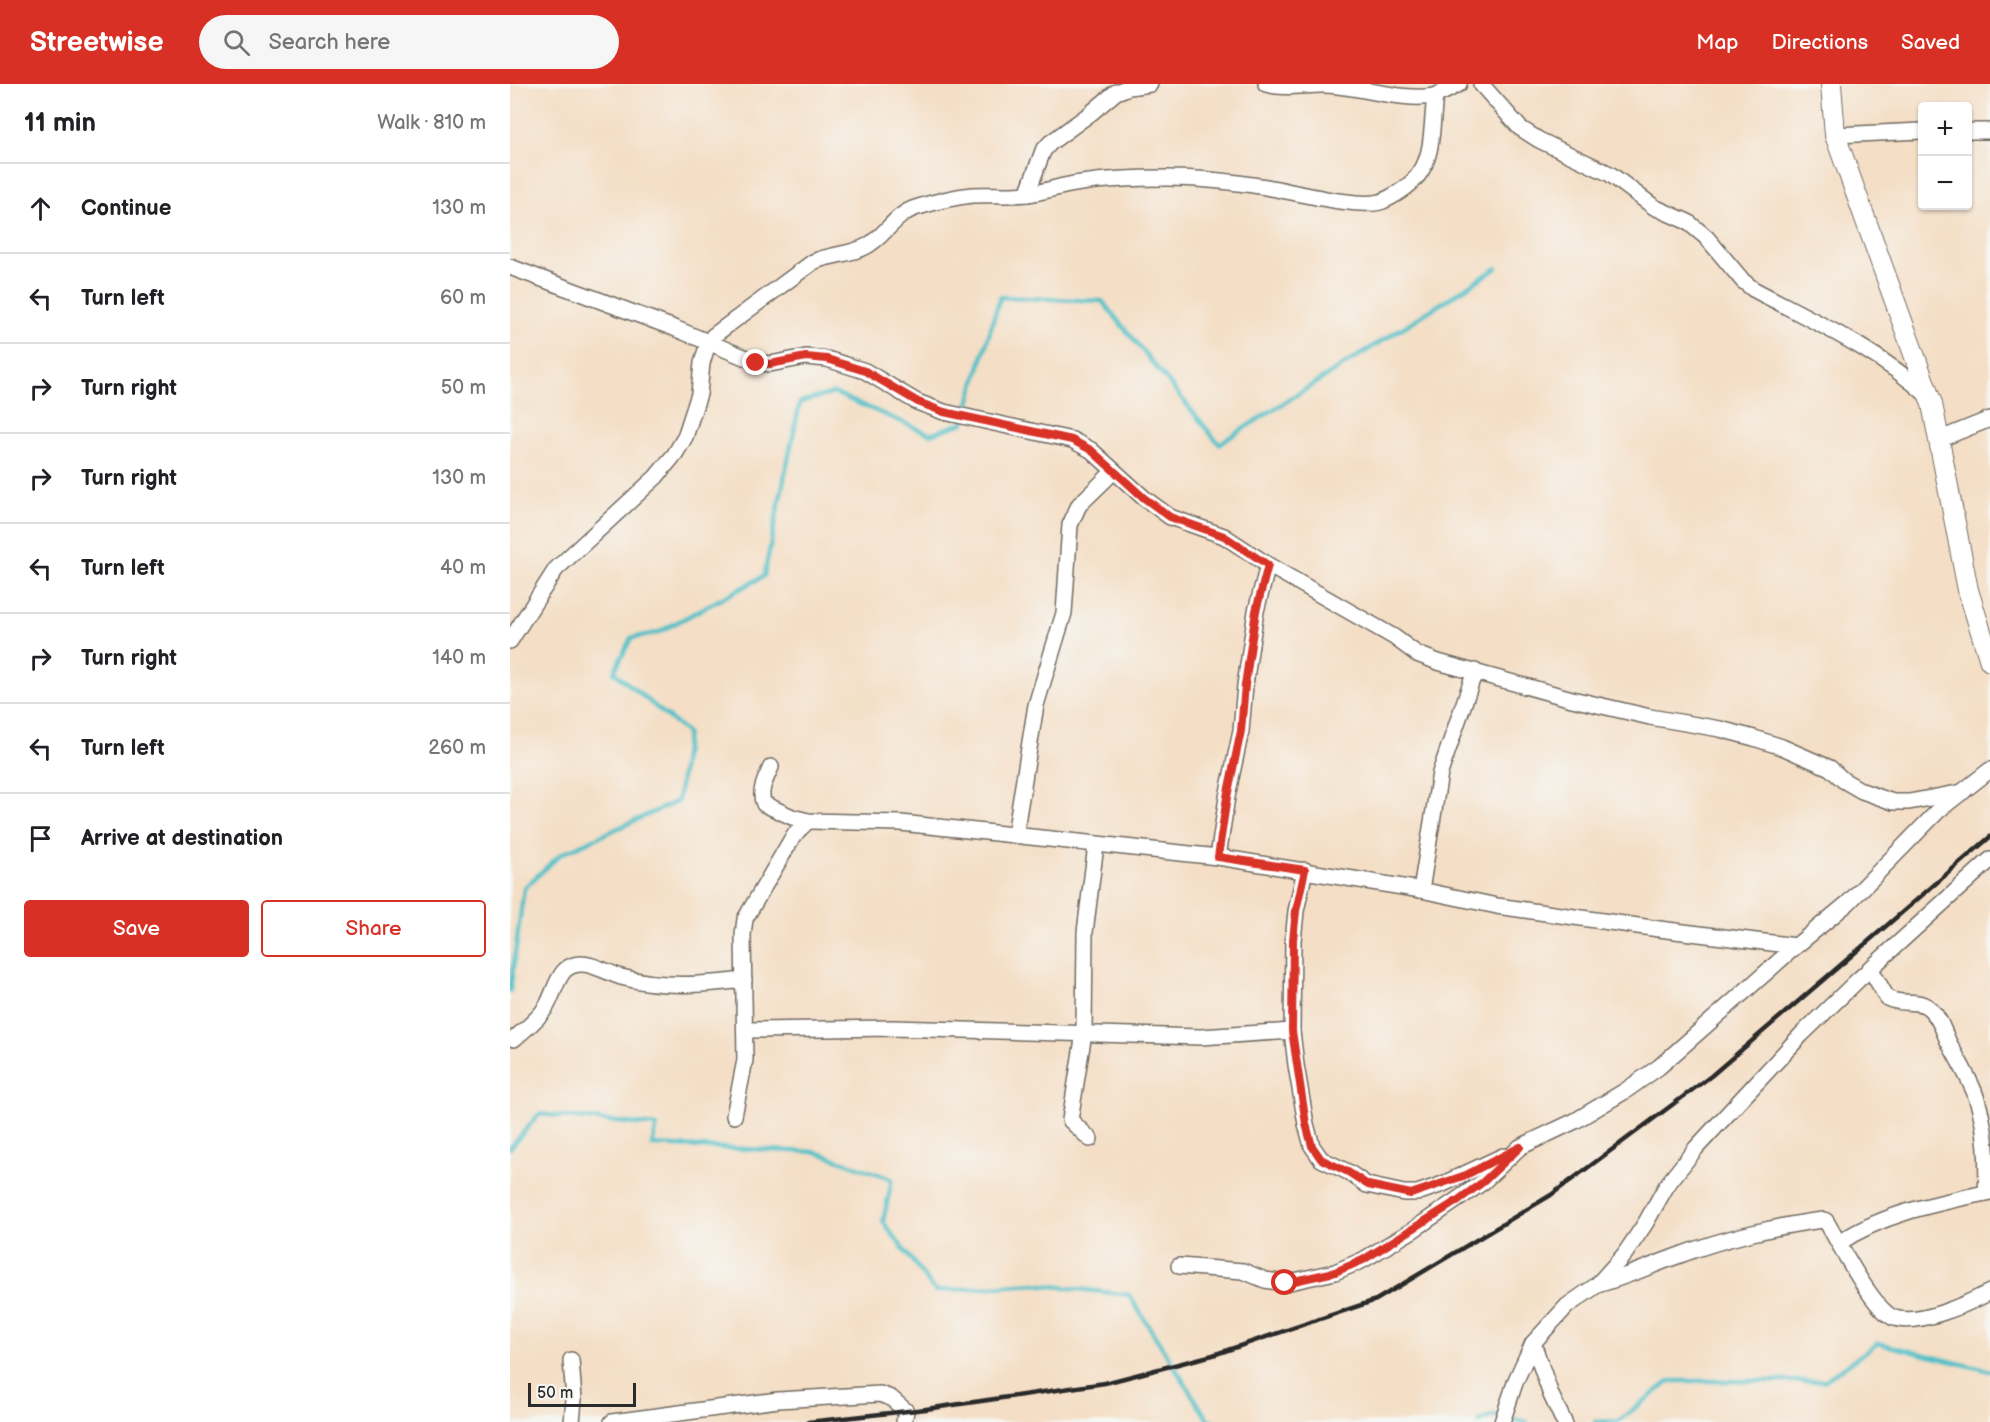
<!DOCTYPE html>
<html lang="en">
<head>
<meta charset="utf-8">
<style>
  body { margin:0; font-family:"Balsamiq Sans",sans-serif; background:#f6f6f6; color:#202124 }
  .controls { position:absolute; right:18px; top:18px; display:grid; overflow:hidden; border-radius:6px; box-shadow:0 2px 4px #0004 }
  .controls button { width:54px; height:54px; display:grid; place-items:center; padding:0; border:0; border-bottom:2px solid #e0e0e0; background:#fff; color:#202124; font:30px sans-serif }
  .scale { position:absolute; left:18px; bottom:15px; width:108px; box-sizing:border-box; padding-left:6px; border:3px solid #2b2b2b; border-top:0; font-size:16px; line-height:21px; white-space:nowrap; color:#2b2b2b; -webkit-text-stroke:4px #f6f6f2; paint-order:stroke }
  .stop { position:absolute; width:18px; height:18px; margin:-14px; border:4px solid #d93025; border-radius:50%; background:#fff }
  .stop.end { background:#d93025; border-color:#fff; box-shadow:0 2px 6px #0008 }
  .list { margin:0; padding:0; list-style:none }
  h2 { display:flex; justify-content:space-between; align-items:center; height:78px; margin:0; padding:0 24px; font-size:26px }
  h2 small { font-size:20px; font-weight:400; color:#757577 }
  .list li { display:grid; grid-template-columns:39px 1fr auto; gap:18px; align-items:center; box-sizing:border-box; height:90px; padding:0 24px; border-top:2px solid #e0e0e0 }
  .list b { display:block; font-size:22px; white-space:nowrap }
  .list em { font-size:20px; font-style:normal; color:#757577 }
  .actions { display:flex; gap:12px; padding:18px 24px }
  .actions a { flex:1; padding:14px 0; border:2px solid #d93025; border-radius:6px; text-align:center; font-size:21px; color:#d93025 }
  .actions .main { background:#d93025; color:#fff }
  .icon { flex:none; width:33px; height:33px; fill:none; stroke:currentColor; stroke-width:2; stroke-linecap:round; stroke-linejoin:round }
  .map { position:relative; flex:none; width:1480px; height:1338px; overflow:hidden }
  header { display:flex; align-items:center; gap:36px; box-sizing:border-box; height:84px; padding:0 30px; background:#d93025; color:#fff }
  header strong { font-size:28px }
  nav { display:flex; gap:33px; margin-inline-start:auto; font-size:21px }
  .search { width:420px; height:54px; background:#f6f6f6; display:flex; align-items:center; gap:15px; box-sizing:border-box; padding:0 21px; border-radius:33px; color:#757577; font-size:22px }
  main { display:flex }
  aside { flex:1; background:#fff }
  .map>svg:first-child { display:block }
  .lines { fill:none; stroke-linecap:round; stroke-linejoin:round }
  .stream { stroke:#52c0c7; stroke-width:4.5 }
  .minor-casing { stroke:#716a61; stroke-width:18 }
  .tertiary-casing { stroke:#716a61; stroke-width:22 }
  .minor { stroke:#fff; stroke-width:15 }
  .tertiary { stroke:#fff; stroke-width:20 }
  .rail { stroke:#2b2b2b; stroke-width:4.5 }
  .route { stroke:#d93025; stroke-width:8 }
</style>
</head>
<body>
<header>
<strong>Streetwise</strong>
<div class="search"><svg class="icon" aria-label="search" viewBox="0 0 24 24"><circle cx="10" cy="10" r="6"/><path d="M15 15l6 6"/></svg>Search here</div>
<nav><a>Map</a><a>Directions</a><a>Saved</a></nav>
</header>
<main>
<aside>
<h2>11 min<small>Walk · 810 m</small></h2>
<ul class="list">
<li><svg class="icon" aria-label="ahead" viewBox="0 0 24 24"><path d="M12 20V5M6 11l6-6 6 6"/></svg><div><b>Continue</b></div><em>130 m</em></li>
<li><svg class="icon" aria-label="left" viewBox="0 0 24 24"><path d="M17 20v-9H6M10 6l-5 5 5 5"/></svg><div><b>Turn left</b></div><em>60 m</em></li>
<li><svg class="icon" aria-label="right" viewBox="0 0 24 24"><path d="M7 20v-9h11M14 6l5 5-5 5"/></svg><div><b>Turn right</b></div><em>50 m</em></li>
<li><svg class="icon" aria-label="right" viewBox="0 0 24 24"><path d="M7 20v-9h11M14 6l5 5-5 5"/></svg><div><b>Turn right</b></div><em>130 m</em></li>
<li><svg class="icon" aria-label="left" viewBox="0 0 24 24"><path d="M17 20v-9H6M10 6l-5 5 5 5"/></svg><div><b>Turn left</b></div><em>40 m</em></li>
<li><svg class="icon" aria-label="right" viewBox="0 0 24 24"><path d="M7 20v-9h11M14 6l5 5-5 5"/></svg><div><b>Turn right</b></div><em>140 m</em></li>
<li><svg class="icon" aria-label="left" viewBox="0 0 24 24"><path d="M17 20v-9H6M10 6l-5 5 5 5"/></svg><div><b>Turn left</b></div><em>260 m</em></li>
<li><svg class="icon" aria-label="arrive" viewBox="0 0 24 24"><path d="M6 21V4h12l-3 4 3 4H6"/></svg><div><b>Arrive at destination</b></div></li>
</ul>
<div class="actions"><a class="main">Save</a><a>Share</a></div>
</aside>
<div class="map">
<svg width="1480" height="1338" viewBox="0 0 1480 1338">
  <rect width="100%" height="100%" fill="#f6f6f2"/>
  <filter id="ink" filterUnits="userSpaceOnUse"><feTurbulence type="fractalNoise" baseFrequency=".0167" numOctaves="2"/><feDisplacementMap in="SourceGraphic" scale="12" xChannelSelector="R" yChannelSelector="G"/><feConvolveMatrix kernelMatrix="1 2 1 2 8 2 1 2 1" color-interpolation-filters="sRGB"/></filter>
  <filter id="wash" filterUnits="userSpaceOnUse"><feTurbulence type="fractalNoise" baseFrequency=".008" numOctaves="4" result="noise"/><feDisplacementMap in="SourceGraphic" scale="24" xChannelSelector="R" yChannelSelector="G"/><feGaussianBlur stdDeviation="1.35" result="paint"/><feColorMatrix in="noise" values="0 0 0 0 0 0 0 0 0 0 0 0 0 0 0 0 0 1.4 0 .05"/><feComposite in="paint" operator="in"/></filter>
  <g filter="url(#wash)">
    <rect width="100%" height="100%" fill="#f4dec5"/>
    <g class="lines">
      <!-- stream -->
      <g class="stream">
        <path d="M0,907l14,-103 37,-34 117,-53 9,-68 -73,-61 17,-34 26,-5 107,-57 36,-174 34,-9 96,41 33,-11 37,-126 102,4 117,143 278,-176"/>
        <path d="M0,1064l29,-34 118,12 -5,19 164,7 76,27 -9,43 52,69 100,-7 94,11 79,125 8,2"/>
        <path d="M969,1338l14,-7 34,7"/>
        <path d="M1085,1338l23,-1 52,-40h154l54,-38 112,28"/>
      </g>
    </g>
  </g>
  <g filter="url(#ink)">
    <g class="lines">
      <defs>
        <g id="minor">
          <path d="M756,0c18,5 38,1 56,1 34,0 81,17 111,11 9,-2 18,-8 26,-12"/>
          <path d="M971,0l39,44 19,12 71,34 44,33 34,15 19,16 36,43 10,8c60,32 125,61 175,107"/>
          <path d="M1458,47h22"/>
          <path d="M1325,51l87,-4"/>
          <path d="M517,110l16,-43 7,-8 41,-30 25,-21 13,-5 21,-3"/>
          <path d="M0,183l164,61 82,34 14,2 36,-7 21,2 38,12 52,31 27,10 128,28 19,10 53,48 26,19 54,19 44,29 126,72 23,17 21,8 134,37 78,18 70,12 34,9 28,9 48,21 13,12 19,11 31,11h16l54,-10"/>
          <path d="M1428,356l52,-21"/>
          <path d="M0,557l46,-72 100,-92 19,-23 10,-17 14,-43 3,-31 6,-20 5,-7 100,-74c17,-8 36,-7 52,-15 19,-9 29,-32 50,-39 19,-6 38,-11 57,-13 19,-1 37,1 55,-1 18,-2 36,-9 54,-11 27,-4 58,-5 86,-5 33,0 67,4 99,9 25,4 96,23 117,14 54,-25 46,-54 52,-105"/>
          <path d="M261,683c-5,12 -13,24 -7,37l28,13 16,4 93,2 317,34 203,33 76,16 162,23 137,17"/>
          <path d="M505,751l21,-130 28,-92 6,-88 9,-20 35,-34"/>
          <path d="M708,773l9,-60 14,-66 4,-46 11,-74 12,-46"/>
          <path d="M795,786l-9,41 -3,30 -1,90 4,34 10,59 6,22 9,13 27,13 19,13 37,8h13l26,-9 60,-28"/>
          <path d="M911,806l19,-117 35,-102"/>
          <path d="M1360,884l17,30c14,8 33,0 43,11 10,9 13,21 18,32 9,17 19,33 26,50 12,31 14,69 12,102"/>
          <path d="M236,946l147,-2 308,9 91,-6"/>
          <path d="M4,955c11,-10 24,-19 32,-32 7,-11 10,-28 19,-37 17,-15 39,2 56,7 41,11 81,8 123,3"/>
          <path d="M224,1032l11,-56 -2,-125 2,-16 49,-84 14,-14"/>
          <path d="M580,1055l-20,-19 14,-87 1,-101 11,-87"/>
          <path d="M1329,1159c44,-30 100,-40 151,-51"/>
          <path d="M669,1182l64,5 22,9 20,3 50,-11 28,-12 50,-30 70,-48 37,-35 55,-26 50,-30 34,-24 137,-121 52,-43 91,-93 51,-40"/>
          <path d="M1087,1201c29,-8 55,-20 83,-30 42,-16 99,-30 144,-35l2,1c13,22 46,86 66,96 24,11 77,-14 98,-25"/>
          <path d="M1023,1259l18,52 13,27"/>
          <path d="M61,1276l3,39 -2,23"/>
          <path d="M102,1338l166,-22 102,-6 11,4 15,13 -2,11"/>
          <path d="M992,1338l14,-42 17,-37 34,-37 30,-21 27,-30 21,-31 22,-39 29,-37 105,-113 57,-55 132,-120"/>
        </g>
        <path id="tertiary" d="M1321,0l4,51 97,269 36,186 22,71"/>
      </defs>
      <!-- minor casing -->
      <use href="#minor" class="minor-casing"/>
      <!-- tertiary casing -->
      <use href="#tertiary" class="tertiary-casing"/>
      <!-- minor -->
      <use href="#minor" class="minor"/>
      <!-- tertiary -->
      <use href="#tertiary" class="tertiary"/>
      <!-- rail -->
      <path class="rail" d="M298,1338l118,-13 179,-26 108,-28 163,-55 175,-105 160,-119 279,-239"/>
    </g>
  </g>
  <g class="lines" filter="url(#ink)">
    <!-- route -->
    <path class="route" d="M246,279l14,1 36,-7 21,2 38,12 53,31 26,10 128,28 19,10 53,48 26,19 54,19 44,29 -12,46 -11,74 -4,46 -14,66 -9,60 87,13 -9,41 -3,29 -1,91 14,93 6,22 9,13 27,13 20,13 43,9 55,-19 54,-28 -37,35 -26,19 -94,59 -28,12 -50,11"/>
  </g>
</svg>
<div class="controls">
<button>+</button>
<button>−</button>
</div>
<div class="scale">50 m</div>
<div class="stop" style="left:775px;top:1199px"></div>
<div class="stop end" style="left:246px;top:279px"></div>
</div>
</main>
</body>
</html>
